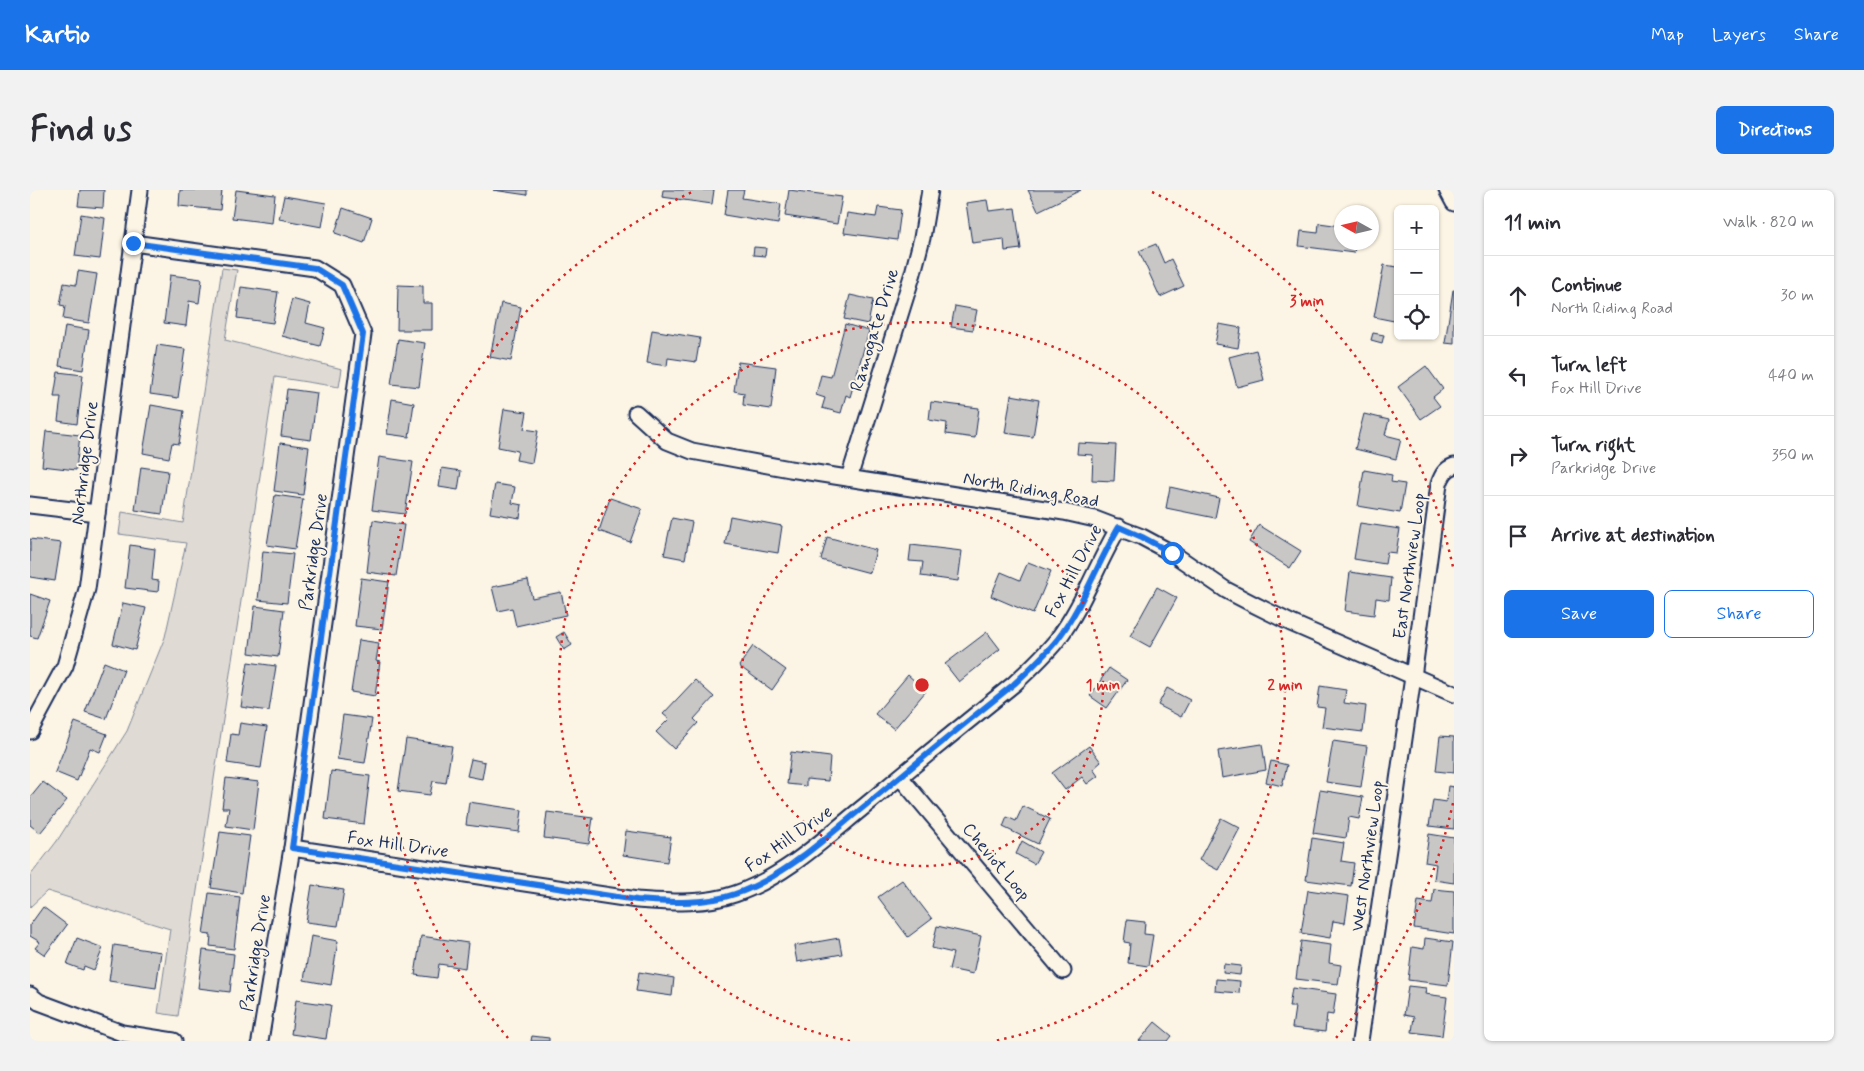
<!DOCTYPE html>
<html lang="en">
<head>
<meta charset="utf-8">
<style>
  body { margin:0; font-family:Mynerve,sans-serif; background:#f2f2f3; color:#2b2b33 }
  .controls { position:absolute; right:15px; top:15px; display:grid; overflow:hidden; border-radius:8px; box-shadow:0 1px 4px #0004 }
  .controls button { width:45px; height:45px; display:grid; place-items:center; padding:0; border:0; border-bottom:1px solid #e1e1e2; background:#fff; color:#2b2b33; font:25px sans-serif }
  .compass { position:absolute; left:1304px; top:15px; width:45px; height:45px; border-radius:50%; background:#fff; box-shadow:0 1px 4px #0004; rotate:278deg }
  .stop { position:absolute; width:15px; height:15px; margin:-11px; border:4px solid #1a73e8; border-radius:50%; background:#fff }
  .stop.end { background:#1a73e8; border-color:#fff; box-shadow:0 1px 5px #0008 }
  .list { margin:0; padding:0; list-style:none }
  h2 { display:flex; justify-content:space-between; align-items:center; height:65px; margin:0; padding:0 20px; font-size:21px }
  h2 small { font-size:16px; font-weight:400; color:#7c7c81 }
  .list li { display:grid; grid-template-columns:32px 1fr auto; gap:15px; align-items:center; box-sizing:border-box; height:80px; padding:0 20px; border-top:1px solid #e1e1e2 }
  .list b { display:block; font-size:19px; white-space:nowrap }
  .list p { margin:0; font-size:16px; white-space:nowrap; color:#7c7c81 }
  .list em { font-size:16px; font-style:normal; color:#7c7c81 }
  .actions { display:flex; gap:10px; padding:15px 20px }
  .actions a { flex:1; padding:11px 0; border:1px solid #1a73e8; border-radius:8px; text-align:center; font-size:18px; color:#1a73e8 }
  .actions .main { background:#1a73e8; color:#fff }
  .icon { flex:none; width:28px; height:28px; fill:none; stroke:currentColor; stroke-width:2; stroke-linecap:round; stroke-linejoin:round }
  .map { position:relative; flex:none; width:1424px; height:851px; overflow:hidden; border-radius:8px }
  header { display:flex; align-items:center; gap:30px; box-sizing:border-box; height:70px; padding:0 25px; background:#1a73e8; color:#fff }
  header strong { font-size:24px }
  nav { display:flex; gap:28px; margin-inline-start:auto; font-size:18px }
  .intro { display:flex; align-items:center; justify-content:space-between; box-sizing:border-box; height:120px; padding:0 30px }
  h1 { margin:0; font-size:35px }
  .button { padding:12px 22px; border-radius:8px; background:#1a73e8; color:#fff; font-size:18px; font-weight:700 }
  main { display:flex; gap:30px; padding:0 30px }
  aside { flex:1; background:#fff; border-radius:8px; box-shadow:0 1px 4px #0004 }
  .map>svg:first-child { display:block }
  .green { fill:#dfdbd4; stroke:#7d8599 }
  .building { fill:#c8c7c6; stroke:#1b2f5e }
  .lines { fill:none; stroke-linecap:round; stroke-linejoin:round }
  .street-casing { stroke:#1b2f5e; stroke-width:19 }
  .street { stroke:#fcf5e5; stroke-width:15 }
  .route { stroke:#1a73e8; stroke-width:6 }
  .ring { fill:none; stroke:#d62828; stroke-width:2.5; stroke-dasharray:2.5 5 }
  .labels { text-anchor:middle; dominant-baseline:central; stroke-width:4; stroke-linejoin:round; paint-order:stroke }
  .street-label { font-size:18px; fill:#1b2f5e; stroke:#fcf5e5 }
  .centre { fill:#d62828; stroke:#fcf5e5; stroke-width:2.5 }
  .ring-label { font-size:15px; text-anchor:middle; font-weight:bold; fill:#d62828; stroke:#fcf5e5; stroke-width:4; stroke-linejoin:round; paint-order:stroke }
</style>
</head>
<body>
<header>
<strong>Kartio</strong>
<nav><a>Map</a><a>Layers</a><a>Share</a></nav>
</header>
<div class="intro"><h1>Find us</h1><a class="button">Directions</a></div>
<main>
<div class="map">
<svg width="1424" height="851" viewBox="0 0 1424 851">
  <rect width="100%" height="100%" fill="#fcf5e5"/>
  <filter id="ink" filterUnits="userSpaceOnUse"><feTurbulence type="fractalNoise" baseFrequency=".02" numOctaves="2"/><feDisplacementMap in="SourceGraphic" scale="10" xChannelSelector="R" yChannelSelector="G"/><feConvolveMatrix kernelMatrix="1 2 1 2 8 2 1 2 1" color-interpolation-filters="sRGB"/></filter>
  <g filter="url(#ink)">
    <!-- green -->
    <path class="green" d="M192,78l15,2 -12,70 117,29 -3,18 -64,-10 -97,639 -20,-3 12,-84 -123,-38 -17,16v-31l27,-35 70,-110 38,-94 21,-94 -67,-9 3,-22 61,11z"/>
    <!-- building -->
    <g class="building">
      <path d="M50,0h24l-1,18 -25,-2z"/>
      <path d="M150,0h42l-2,20 -41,-4z"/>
      <path d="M206,0l39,5 -3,28 -40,-5z"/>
      <path d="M463,0h34v5z"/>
      <path d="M633,0h51l-2,14 -50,-7z"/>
      <path d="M698,0h16l-2,8 39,6 -3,20 -54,-9z"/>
      <path d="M759,0l53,7 -5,27 -52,-8z"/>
      <path d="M998,0h53l-43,21z"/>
      <path d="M254,6l42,7 -4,24 -43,-8z"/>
      <path d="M957,10l2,11 26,-3 6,41 -16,2 -1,-12 -32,4 -6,-40z"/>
      <path d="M848,17l23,3 -4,30 -53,-7 3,-20 29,4z"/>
      <path d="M313,18l29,10 -8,25 -29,-10z"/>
      <path d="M51,24l24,4 -5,41 -25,-3z"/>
      <path d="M1289,33l22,3 -2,13 3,1v2h14l-2,11 -55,-7 2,-15 17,2z"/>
      <path d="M1126,54l8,19 7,-4 13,27 -24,11 -21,-46z"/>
      <path d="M724,57l12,1 -1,8 -12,-1z"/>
      <path d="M1354,75l14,2v39l-4,15 -20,-4z"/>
      <path d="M48,81l19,3 -8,49 -26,-4 2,-13 -5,-1 4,-22 12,2z"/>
      <path d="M140,85l32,4 -3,24 -10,-2 -3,25 -22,-3z"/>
      <path d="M368,95l25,1v17h9v27h-35z"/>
      <path d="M211,97l37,5 -5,31 -36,-5z"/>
      <path d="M1423,100h1v54l-9,-1z"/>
      <path d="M820,105l23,5 -5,24 -24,-5z"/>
      <path d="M262,109l18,5 -4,19 19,5 -5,18 -38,-10z"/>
      <path d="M471,113l20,4 -10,54 -21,-4z"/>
      <path d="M925,116l22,4 -4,20 -22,-3z"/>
      <path d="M815,134l24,7 -19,66 -4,-2 -5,18 -19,-5 3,-10 -9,-3 5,-20 10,2z"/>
      <path d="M1189,134l22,4 -3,20 -23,-4z"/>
      <path d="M35,136l24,4 -6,40 -24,-4z"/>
      <path d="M622,140l48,8 -4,24 -28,-4 -1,8 -20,-3z"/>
      <path d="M1343,143l11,2 -2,8 -11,-3z"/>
      <path d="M368,149l27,4 -6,44 -28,-3z"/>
      <path d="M127,155l28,4 -7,49 -28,-4z"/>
      <path d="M1226,160l8,30 -27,7 -8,-30z"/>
      <path d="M708,172l38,5 -5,42 -28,-4 1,-12 -10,-2z"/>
      <path d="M1396,176l17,23 -10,8 7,9 -19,13 -23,-32z"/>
      <path d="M28,182l25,3 -6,49 -19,-3 3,-24h-7z"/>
      <path d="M257,199l30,4 -6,47 -30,-4z"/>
      <path d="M981,205l28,5 -6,37 -28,-4z"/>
      <path d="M362,209l22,4 -5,34 -22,-3z"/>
      <path d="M901,212l48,6 -4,30 -29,-4 1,-11 -18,-3z"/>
      <path d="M121,215l33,6 -5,33 -7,-1 -3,15 -26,-5z"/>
      <path d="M474,219l23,3 -3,17 14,2 -6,32 -16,-3 2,-9 -20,-4z"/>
      <path d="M1334,224l25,6 -4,15 16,4 -5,20 -41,-10z"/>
      <path d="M16,241l34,4 -4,35 -34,-4z"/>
      <path d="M250,253l29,4 -6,48 -29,-4z"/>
      <path d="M1048,253l38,2 -2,36 -22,-1 1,-25 -16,-1z"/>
      <path d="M349,267l34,5 -8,52 -33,-4z"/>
      <path d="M111,277l27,4 -6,43 -27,-4z"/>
      <path d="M412,278l19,3 -3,19 -19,-3z"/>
      <path d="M1334,280l28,5 -1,7 14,2 -5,29 -42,-7z"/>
      <path d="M465,294l20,3 -3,16 10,2 -2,13 -30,-5z"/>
      <path d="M1140,297l49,11 -4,20 -49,-10z"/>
      <path d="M245,305l28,4 -8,50 -28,-4z"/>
      <path d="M580,308l32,11 -12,33 -31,-11z"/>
      <path d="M700,326l52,10 -4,27 -53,-9z"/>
      <path d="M642,328l20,4 -7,37 -21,-4z"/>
      <path d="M343,330l31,5 -8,51 -29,-4z"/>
      <path d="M1330,333l40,6 -4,24 -9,-1 -2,12 -31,-5z"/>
      <path d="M1229,335l42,26 -11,17 -41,-26z"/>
      <path d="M797,347l49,13 -6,23 -49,-13z"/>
      <path d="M0,349l31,4 -6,38 -25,-4z"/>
      <path d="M100,355l25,4 -3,31 7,1 -1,11 -33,-4z"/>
      <path d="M881,355l51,6 -4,30 -37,-5 2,-14 -14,-1z"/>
      <path d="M233,361l30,3 -6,49 -29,-3z"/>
      <path d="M998,372l23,9 -18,43 -42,-18 10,-24 19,8z"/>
      <path d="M1320,382l41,6 -2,22 -13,-2 -2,17 -29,-4z"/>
      <path d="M331,388l28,4 -7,47 -27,-3z"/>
      <path d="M498,390l4,18 29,-6 5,23 -50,11 -4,-18 -14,3 -6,-24z"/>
      <path d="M1127,397l20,11 -27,49 -20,-11z"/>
      <path d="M0,404l20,7 -13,37 -7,-2z"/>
      <path d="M93,413l23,5 -11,42 -22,-6z"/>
      <path d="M225,416l29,4 -6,47 -29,-4z"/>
      <path d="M534,442l8,13 -8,5 -8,-13z"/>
      <path d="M957,442l13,17 -41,33 -14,-18z"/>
      <path d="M329,450l20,3 -3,18 4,1 -5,34 -24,-4z"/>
      <path d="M723,456l33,24 -14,20 -33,-24z"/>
      <path d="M74,472l20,8 -18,49 -21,-7z"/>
      <path d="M218,472l28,4 -7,45 -28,-4z"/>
      <path d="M1079,478l18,12 -20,28 -17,-12z"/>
      <path d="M878,485l18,16 -32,38 -19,-15z"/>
      <path d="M665,490l19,17 -20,22 4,4 -24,26 -18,-17 13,-13 -6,-5z"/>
      <path d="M1290,496l26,4 -2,13 22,3 -3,26 -41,-5 3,-19 -8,-1z"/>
      <path d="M1137,498l23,12 -9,17 -23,-12z"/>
      <path d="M313,525l29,4 -7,44 -28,-4z"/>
      <path d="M45,532l32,12 -7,18 -10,-4 -13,33 -22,-9z"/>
      <path d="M210,533l27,4 -6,41 -34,-5 4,-29 7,1z"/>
      <path d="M1410,546l14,1v36l-18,-2z"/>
      <path d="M376,549l46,7 -6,37 -13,-2 -3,14 -32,-4z"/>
      <path d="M1303,551l34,5 -6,41 -35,-5z"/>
      <path d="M1232,554l4,26 -44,8 -4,-27z"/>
      <path d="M1059,556l12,16 -8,7 5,7 -11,8 -5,-7 -17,13 -13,-17z"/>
      <path d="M761,562l39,5 -2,24 -22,-2v7l-19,-2z"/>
      <path d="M441,569l14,3 -3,17 -15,-3z"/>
      <path d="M1241,571l16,4 -5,21 -16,-4z"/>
      <path d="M301,581l39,5 -6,48 -39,-5z"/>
      <path d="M196,588l33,4 -6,48 -27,-4 3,-18h-7z"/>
      <path d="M13,592l24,18 -27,33 -10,-8v-27z"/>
      <path d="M1418,596l6,1v42l-25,-3 4,-26 13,2z"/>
      <path d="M1290,600l43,7 -4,22 -10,-2 -3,21 -33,-5z"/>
      <path d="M439,612l53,8 -3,22 -53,-7z"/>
      <path d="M993,616l27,13 -12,25 -35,-17 4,-10 9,4z"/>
      <path d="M517,622l46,6 -4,26 -45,-6z"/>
      <path d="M1191,628l19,10 -22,42 -19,-10z"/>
      <path d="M596,641l45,6 -4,25 -44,-7z"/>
      <path d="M190,642l30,4 -8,57 -31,-5z"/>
      <path d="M1399,644l25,4v45l-20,-3 2,-16 -11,-2z"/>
      <path d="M1282,648l32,5 -3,18 13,2 -3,23 -45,-6z"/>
      <path d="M992,651l19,11 -7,12 -18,-10z"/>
      <path d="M872,690l30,39 -24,18 -30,-40z"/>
      <path d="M282,695l32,5 -6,36 -32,-4z"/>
      <path d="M1404,699l20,2v43l-40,-6 4,-27 14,2z"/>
      <path d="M1278,700l41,6 -4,27 -12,-2 -3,17 -29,-5z"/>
      <path d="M179,703l31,4 -6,52 -24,-3 1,-11 -8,-1z"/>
      <path d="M13,717l24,18 -22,30 -10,-7 5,-6 -10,-6v-11z"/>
      <path d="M1097,730l18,2 -1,12 9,1 -5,31 -20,-3 2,-20 -6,-1z"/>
      <path d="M907,736l44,10 -8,38 -24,-5 4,-16 -21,-5z"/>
      <path d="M281,746l27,5 -7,44 -27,-5z"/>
      <path d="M391,746l47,7 -3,25 -26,-4 -2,14 -22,-3z"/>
      <path d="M47,748l26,10 -9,22 -10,-4 -1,4 -16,-6z"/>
      <path d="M809,748l3,16 -45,8 -3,-16z"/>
      <path d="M1395,748l28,4 -5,43 -40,-5 4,-33 12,2z"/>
      <path d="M1271,751l30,4 -2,18 12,2 -3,19 -42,-5z"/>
      <path d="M84,755l47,7 -5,36 -47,-7z"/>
      <path d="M173,760l31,4 -4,38 -32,-4z"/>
      <path d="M1194,774l17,2 -1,9 -17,-2z"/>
      <path d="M609,782l35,6 -2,18 -36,-5z"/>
      <path d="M1186,789l24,2 -1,12 -24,-2z"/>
      <path d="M1378,796l18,2 -1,6 22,3 -5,39 -30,-4 2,-15 -10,-2z"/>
      <path d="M1262,798l44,6 -3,21 -6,-1 -2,18 -33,-4 3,-21h-6z"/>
      <path d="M266,810l35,5 -5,34 -35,-5z"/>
      <path d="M1125,832l17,14 -4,5h-29z"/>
      <path d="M502,846l17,2v3h-18z"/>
    </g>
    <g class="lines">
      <defs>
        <g id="street">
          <path d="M1417,0l7,13"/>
          <path d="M103,53l182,25 27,17 21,49 -71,514 -32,193"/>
          <path d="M606,223l31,28 25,10 98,18 274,43 31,7 47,18 30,16 54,37 27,14 38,19 163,71"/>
          <path d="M819,288l64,-205 9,-35 8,-48"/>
          <path d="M0,315l67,8"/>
          <path d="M0,541l35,-65 22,-77 53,-399"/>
          <path d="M870,587l163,194"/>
          <path d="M262,658l345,52c33,2 66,5 98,-6 50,-17 91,-57 131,-89 49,-41 98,-81 148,-121 15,-14 30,-28 43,-44 26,-34 40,-76 62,-113"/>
          <path d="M0,805l9,7 83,31 52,8"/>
          <path d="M1330,851l53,-364 26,-193c3,-8 6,-15 15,-18"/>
        </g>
      </defs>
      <!-- street casing -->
      <use href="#street" class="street-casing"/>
      <!-- street -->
      <use href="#street" class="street"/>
    </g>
  </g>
  <g class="lines" filter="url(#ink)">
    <!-- route -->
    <path class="route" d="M103,53l182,25 27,17 21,49 -71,514 345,52c33,2 66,5 98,-6 50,-17 91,-57 131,-89 49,-41 98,-81 148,-121 15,-14 30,-28 43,-44 26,-34 40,-76 62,-113l23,10 30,16"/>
  </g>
  <!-- distance rings -->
  <g class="ring">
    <circle cx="892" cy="495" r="181"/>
    <path d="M820 851A363 363 0 1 1 964 851"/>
    <path d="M1423 613A544 544 0 0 1 1306 848M478 848A544 544 0 0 1 662 2M1122 2A544 544 0 0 1 1423 377"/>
  </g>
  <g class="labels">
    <!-- street labels -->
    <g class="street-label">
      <text transform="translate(845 140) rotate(-73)">Ramogate Drive</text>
      <text transform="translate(55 273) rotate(-83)">Northridge Drive</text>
      <text transform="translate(1001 300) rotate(10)">North Riding Road</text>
      <text transform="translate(284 362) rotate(-82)">Parkridge Drive</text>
      <text transform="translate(1380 376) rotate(-82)">East Northview Loop</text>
      <text transform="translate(1044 381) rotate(-62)">Fox Hill Drive</text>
      <text transform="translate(759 649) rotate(-35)">Fox Hill Drive</text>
      <text transform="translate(368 655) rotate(8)">Fox Hill Drive</text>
      <text transform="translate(1338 666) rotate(-82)">West Northview Loop</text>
      <text transform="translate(966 672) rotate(50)">Cheviot Loop</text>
      <text transform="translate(226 763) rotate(-81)">Parkridge Drive</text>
    </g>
  </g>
  <circle cx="892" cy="495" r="8" class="centre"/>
  <g class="ring-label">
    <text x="1277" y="116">3 min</text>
    <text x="1073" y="500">1 min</text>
    <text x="1255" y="500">2 min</text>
  </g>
</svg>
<div class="controls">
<button>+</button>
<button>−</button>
<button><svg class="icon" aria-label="locate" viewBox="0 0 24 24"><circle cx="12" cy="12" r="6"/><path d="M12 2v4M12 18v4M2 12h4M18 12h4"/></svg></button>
</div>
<svg class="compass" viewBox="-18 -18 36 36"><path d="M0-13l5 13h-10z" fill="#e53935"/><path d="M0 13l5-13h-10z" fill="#7c7c81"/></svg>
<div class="stop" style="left:1142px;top:363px"></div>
<div class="stop end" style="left:103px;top:53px"></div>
</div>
<aside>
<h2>11 min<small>Walk · 820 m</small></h2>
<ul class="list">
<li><svg class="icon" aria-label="ahead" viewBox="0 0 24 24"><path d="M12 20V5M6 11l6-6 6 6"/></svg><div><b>Continue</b><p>North Riding Road</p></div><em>30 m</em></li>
<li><svg class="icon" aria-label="left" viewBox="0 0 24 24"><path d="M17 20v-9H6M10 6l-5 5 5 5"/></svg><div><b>Turn left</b><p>Fox Hill Drive</p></div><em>440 m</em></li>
<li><svg class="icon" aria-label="right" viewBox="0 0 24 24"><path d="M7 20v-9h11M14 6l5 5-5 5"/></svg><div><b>Turn right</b><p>Parkridge Drive</p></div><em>350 m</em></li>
<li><svg class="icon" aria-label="arrive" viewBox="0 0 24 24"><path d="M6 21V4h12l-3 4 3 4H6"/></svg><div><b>Arrive at destination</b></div></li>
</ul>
<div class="actions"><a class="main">Save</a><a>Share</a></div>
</aside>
</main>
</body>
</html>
